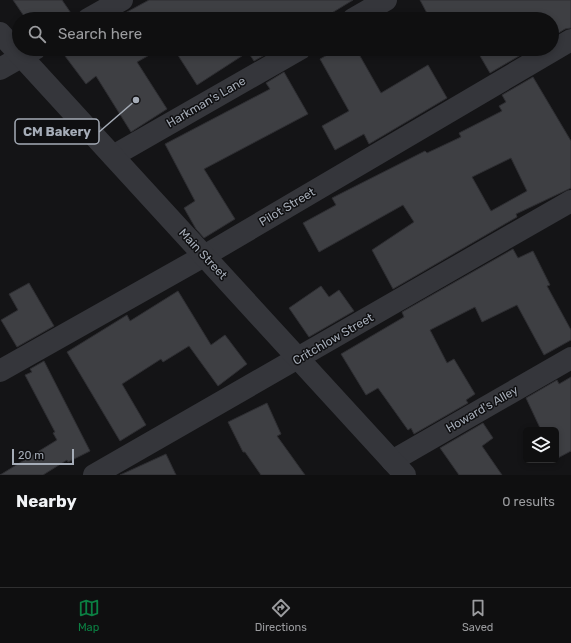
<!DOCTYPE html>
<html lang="en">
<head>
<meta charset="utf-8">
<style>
  body { margin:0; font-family:Rubik,sans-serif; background:#1d1d1e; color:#f1f3f6 }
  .controls { position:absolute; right:12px; bottom:12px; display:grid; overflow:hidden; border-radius:6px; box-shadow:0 2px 6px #0003 }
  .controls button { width:36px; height:36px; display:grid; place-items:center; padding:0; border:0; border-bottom:1px solid #2f2f30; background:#0f0f10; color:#f1f3f6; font:20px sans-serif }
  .scale { position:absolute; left:12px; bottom:10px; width:62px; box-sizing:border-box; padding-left:4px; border:2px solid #a5acb7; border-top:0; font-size:11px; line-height:14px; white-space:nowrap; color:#a5acb7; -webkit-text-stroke:3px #0f0f11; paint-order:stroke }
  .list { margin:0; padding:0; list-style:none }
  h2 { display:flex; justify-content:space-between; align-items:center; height:52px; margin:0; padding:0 16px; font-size:17px }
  h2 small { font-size:13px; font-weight:400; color:#9b9c9f }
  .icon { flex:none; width:22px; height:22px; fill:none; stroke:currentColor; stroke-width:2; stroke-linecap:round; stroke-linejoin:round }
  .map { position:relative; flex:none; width:571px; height:475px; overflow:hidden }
  .search { position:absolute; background:#0f0f10; box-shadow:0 2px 6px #0003; left:12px; right:12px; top:12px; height:44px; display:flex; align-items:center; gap:10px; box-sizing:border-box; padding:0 14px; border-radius:22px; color:#9b9c9f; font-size:15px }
  .sheet { height:112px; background:#0f0f10 }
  nav { display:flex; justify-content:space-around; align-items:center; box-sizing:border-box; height:56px; border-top:1px solid #2f2f30; background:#0f0f10; font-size:11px; color:#9b9c9f }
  nav a { display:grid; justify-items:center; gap:2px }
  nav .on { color:#0b8043 }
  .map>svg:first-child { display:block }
  .building { fill:#3e3f43; stroke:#2e2e32; fill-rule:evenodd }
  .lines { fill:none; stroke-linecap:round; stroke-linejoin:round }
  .minor { stroke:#35363b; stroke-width:22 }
  .tertiary { stroke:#35363b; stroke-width:22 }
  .labels { text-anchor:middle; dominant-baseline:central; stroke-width:3; stroke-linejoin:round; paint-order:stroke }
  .street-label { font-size:12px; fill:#a5acb7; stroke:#0f0f11 }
  .leader { fill:none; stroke:#a5acb7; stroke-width:1.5 }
  .callout-dot { fill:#a5acb7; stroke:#0f0f11; stroke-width:1.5 }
  .callout { fill:#0f0f11; stroke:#a5acb7; stroke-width:1.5 }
  .callout-label { font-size:13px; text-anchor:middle; font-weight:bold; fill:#a5acb7 }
</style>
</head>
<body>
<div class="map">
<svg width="571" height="475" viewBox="0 0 571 475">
  <rect width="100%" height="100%" fill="#141416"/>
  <!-- building -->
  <g class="building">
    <path d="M13,0h49l13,19h-49z"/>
    <path d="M149,0h204l-31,19h-208z"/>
    <path d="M420,0h151v28l-6,1 -13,8v-18h-122z"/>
    <path d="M66,49h94l-23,13 30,47 -36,23 -35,-56 -10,8 -24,-32z"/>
    <path d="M174,49h98v2l-18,10 -6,-9 -51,33z"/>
    <path d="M338,49h18l25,44 47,-28 19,33 -78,46 -5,-10 -29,16 -13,-24 27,-15 -29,-52z"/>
    <path d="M476,49h55l-41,24z"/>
    <path d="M284,72l24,42 -104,55 31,50 -31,19 -8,-9 -12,-21 11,-7 -30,-57 105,-55 -4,-6z"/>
    <path d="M533,77l38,64v47l-55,26 1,3 -124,72 -21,-39 42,-28 -11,-17 -84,47 -16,-29 33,-18 -4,-7 93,-47 2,2 34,-16 -2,-4 43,-22 -3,-5 7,-4 -4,-7zM511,158l16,33 -36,20 -19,-34z"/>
    <path d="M513,249l5,9 15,-7 17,34 -3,1 24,44v10l-27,15 -27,-50 -35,17 -7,-15 -45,23 17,33 7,-4 21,35 -9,6 2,3 -54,31 -3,-6 -3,2 -30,-42 -12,7 -25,-41 63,-37 -2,-5z"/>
    <path d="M29,283l25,43 -37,21 -16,-27 17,-10 -9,-16z"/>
    <path d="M321,286l8,11 10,-7 15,21 -45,26 -20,-29z"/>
    <path d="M178,291l33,54 14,-10 22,29 -29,22 -29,-40 -26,16 -2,-3 -39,25 24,41 -26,16 -53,-89 60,-37 3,6z"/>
    <path d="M44,361l46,90 -22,11 -1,-2 -24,15h-43l57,-35 -4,-7 2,-1 -30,-57 7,-3 -2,-3z"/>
    <path d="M571,377v74l-15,8v-29h-15l-15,-32 31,-18 2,4z"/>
    <path d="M267,403l14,31 -4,2 28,39h-44l-16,-23h-2l-15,-30z"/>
    <path d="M483,423l10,15 -11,8 20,29h-43l-19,-27z"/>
    <path d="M166,454l10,21h-56z"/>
  </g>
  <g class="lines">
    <!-- minor -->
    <g class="minor">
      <path d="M88,19l34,-19"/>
      <path d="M353,19l33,-19"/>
      <path d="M0,69l35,-20"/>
      <path d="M113,156l187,-107"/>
      <path d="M0,371l204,-115 367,-216"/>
      <path d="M392,461l179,-103"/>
      <path d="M94,475l477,-274"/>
    </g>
    <!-- tertiary -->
    <path class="tertiary" d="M0,33l405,442"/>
  </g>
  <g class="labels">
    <!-- street labels -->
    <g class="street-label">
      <text transform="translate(206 102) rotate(-30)">Harkman's Lane</text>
      <text transform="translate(287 207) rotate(-31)">Pilot Street</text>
      <text transform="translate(203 254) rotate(47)">Main Street</text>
      <text transform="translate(333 339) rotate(-30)">Critchlow Street</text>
      <text transform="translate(482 409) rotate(-30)">Howard's Alley</text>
    </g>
  </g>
  <!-- callouts -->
  <path class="leader" d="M136 100L99 132"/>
  <circle class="callout-dot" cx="136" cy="100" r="4"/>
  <rect class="callout" x="15" y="119" width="84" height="25" rx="4"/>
  <g class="callout-label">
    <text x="57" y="136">CM Bakery</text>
  </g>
</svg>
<div class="controls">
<button><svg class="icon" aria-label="layers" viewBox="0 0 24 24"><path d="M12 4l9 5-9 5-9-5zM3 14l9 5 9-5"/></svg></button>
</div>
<div class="scale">20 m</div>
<div class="search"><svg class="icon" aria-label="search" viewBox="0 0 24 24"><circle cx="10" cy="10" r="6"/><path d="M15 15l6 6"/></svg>Search here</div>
</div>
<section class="sheet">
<h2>Nearby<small>0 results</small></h2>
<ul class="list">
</ul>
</section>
<nav>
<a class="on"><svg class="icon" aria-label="map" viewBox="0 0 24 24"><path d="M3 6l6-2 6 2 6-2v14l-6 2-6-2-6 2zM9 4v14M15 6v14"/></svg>Map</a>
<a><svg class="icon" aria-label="directions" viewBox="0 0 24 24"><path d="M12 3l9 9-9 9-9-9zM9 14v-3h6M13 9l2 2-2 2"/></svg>Directions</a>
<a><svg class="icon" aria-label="saved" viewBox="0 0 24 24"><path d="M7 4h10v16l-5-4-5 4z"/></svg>Saved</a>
</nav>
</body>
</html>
